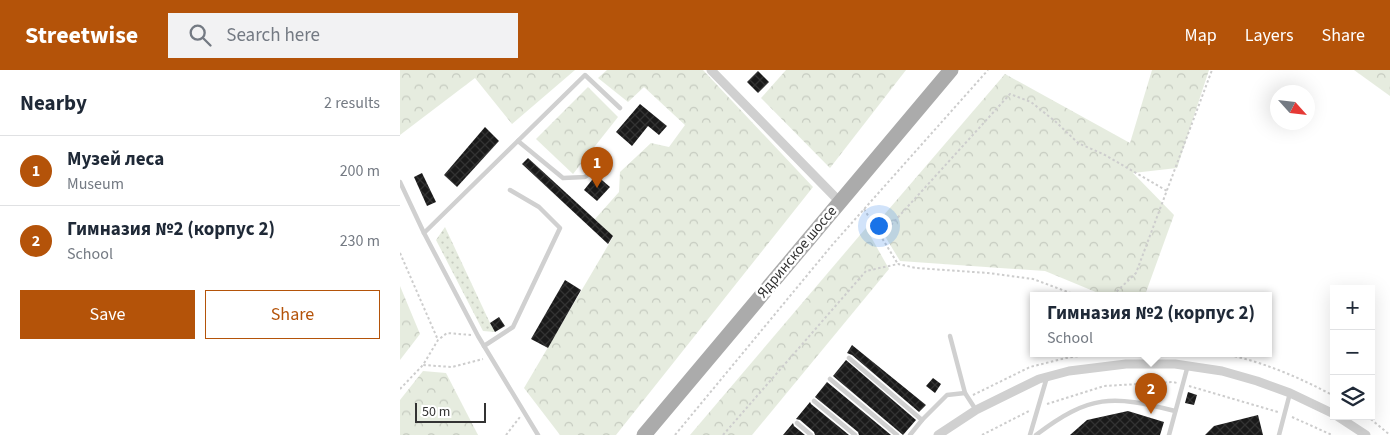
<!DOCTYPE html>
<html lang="en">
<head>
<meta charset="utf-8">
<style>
  body { margin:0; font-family:"Source Sans 3",sans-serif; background:#f2f2f3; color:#1f2937 }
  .controls { position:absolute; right:15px; bottom:15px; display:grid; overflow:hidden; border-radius:0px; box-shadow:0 5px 20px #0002 }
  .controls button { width:45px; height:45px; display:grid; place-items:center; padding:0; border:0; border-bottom:1px solid #e0e1e3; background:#fff; color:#1f2937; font:25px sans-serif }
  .compass { position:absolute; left:870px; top:15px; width:45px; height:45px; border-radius:50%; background:#fff; box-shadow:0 5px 20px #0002; rotate:117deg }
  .scale { position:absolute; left:15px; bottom:12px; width:71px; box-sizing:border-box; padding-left:5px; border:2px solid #333; border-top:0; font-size:14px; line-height:18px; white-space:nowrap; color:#333; -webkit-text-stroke:4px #fff; paint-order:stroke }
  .you { position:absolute; left:478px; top:155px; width:18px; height:18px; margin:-12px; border:4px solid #fff; border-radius:50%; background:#1a73e8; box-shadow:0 0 0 8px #1a73e833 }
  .badge { display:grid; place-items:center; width:32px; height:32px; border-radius:50%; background:#b45309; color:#fff; font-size:16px; font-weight:700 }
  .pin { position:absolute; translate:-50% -41px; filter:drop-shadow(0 1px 2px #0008) }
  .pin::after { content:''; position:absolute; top:26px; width:18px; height:15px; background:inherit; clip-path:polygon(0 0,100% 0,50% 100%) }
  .popup { position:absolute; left:630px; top:222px; width:242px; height:65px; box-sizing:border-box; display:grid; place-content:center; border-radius:0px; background:#fff; filter:drop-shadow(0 1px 4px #0005); font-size:16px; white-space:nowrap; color:#747a83 }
  .popup b { font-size:19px; color:#1f2937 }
  .popup::after { content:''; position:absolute; left:50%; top:100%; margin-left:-10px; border:10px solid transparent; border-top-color:#fff }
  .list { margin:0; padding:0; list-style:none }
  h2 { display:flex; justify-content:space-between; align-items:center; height:65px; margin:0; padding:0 20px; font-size:21px }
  h2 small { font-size:16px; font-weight:400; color:#747a83 }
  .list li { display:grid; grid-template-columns:32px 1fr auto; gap:15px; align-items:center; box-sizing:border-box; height:70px; padding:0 20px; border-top:1px solid #e0e1e3 }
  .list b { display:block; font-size:19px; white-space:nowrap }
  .list p { margin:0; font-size:16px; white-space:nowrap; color:#747a83 }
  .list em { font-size:16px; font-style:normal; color:#747a83 }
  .actions { display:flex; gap:10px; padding:15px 20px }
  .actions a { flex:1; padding:11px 0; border:1px solid #b45309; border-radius:0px; text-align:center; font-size:18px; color:#b45309 }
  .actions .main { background:#b45309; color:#fff }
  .icon { flex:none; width:28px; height:28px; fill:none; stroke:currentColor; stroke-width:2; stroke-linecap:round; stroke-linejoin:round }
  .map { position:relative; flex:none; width:990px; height:365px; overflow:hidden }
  header { display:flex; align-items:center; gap:30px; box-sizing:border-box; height:70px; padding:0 25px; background:#b45309; color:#fff }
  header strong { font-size:24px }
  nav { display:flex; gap:28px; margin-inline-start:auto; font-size:18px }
  .search { width:350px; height:45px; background:#f2f2f3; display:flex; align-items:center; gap:12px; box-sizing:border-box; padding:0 18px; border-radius:0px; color:#747a83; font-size:19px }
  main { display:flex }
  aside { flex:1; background:#fff }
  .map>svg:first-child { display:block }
  .grass { fill:url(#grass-dots) }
  .forest { fill:url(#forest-crowns) }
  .building { fill:url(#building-cross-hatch) }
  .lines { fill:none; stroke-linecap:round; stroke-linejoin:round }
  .path { stroke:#cdcdcd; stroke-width:2; stroke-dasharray:2.5 2.5; stroke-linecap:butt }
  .lane { stroke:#d0d0d0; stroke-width:4.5 }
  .street { stroke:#d0d0d0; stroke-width:9 }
  .primary { stroke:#ababab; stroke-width:15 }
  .labels { text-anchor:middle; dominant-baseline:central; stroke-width:5; stroke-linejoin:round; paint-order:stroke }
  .street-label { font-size:15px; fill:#333; stroke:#fff }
</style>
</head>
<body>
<header>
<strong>Streetwise</strong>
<div class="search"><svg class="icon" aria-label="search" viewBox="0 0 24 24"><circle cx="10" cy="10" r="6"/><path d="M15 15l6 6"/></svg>Search here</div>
<nav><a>Map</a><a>Layers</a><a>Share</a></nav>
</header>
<main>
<aside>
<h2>Nearby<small>2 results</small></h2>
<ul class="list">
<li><span class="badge">1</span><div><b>Музей леса</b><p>Museum</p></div><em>200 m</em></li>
<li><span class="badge">2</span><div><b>Гимназия №2 (корпус 2)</b><p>School</p></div><em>230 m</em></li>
</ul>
<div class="actions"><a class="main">Save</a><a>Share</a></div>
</aside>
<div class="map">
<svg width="990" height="365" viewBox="0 0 990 365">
  <defs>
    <pattern id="grass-dots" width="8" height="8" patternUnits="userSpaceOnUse" patternTransform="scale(1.25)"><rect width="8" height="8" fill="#e6ecdf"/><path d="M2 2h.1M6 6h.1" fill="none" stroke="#c6cbc0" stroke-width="1.8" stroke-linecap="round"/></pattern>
    <pattern id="forest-crowns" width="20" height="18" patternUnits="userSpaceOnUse" patternTransform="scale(1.25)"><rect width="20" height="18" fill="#e6ecdf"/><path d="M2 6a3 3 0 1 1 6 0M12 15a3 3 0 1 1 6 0" fill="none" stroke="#c6cbc0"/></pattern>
    <pattern id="building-cross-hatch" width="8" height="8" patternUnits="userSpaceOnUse" patternTransform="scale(1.25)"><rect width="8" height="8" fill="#1a1a1a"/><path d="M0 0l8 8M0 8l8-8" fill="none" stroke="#333"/></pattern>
  </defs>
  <rect width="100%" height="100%" fill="#fff"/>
  <!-- grass -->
  <path class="grass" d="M45,157l45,96 5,9 -12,-1 -47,-91z"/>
  <!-- forest -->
  <g class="forest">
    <path d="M0,0h175l-63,54 -37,-46 -75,57z"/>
    <path d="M207,0h96l110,117 -197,248h-56l-36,-47 89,-151 -18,-18 24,-27 1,-20 31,-29 18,4 16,-22 -41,-38 -16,15 -30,-24z"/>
    <path d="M386,0h120l-76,98 -69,-70z"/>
    <path d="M752,0h57l-32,98 -44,5 41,42 -29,80h-42l-58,-24 -145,-10 -23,-38 128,-149 125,69z"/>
    <path d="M954,0h36v26z"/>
    <path d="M188,17l30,30 -45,57 -37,-35z"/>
    <path d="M466,158l23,41 -137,166h-62z"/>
    <path d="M0,216l20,48 -20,26z"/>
    <path d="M23,301l23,2 32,62h-78v-35z"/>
  </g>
  <!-- building -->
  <g class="building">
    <path d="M358,1l11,11 -11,11 -11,-11z"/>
    <path d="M240,34l27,22 -8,9 -11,-9 -16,20 -16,-14z"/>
    <path d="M85,57l14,14 -42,46 -13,-12z"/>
    <path d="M128,88l85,78 -5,8 -86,-80z"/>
    <path d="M22,103l14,29 -9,4 -13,-29z"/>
    <path d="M196,105l14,12 -13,14 -13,-11z"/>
    <path d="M165,210l16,10 -33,58 -17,-9z"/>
    <path d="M99,247l6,9 -10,6 -5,-9z"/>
    <path d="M452,275l74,60 -7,7 -67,-57 -5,-2z"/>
    <path d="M446,290l70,60 -13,15 -70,-59z"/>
    <path d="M533,308l8,6 -6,9 -9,-7z"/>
    <path d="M427,312l64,53h-32l-1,-3 -43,-35z"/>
    <path d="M788,322l9,3 -3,10 -9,-2z"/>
    <path d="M410,332l1,2 38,31h-34l-1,-3 -14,-12 -4,-1z"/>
    <path d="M728,341l36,11 -4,13h-90l17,-15z"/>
    <path d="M858,345l5,20h-58l9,-9z"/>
    <path d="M393,353l1,3 11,9h-22z"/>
  </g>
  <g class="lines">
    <!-- path -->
    <g class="path">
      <path d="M464,139l34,55"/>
      <path d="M481,166l129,-142 21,8 25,20 22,21 27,12 62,36"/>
      <path d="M0,183l38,87"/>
      <path d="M713,225l23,-22 76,-203"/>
      <path d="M71,265l-24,-2 -9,7 -15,25 29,2 31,-8"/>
      <path d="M815,283c38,4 86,25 119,43"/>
      <path d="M789,316l89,26"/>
      <path d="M0,319l23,-24"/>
      <path d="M573,325l57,-28 36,-9 33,-5"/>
      <path d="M647,334l57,-18 69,-4 4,1"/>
      <path d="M967,346l23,19"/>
      <path d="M892,347l40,18"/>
      <path d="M106,365l14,-18"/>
      <path d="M275,365l158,-191 155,-174"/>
      <path d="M323,365l143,-164 32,-7 18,4 72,5 45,6 43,16"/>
      <path d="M582,365l47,-24"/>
    </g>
    <!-- lane -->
    <g class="lane">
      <path d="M118,71l45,37 22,-1 23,-18"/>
      <path d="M0,112l24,51 54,103 60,99"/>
      <path d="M24,163l161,-158 35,33"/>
      <path d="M550,266l15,57 11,17"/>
      <path d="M84,276l29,-19 47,-99 -21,-21 -29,-17"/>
      <path d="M449,288l73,62 -12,15"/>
      <path d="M430,309l67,56"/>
      <path d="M414,331l41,34"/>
      <path d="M522,350l25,-25 18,-2"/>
      <path d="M397,353l14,12"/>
      <path d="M630,365l17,-58"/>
      <path d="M636,365c54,-41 76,-40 139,-24"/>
      <path d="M769,365l19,-70"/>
      <path d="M879,365l11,-42"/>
    </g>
    <!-- street -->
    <g class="street">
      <path d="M311,0l128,131"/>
      <path d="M937,346l29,19"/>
      <path d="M538,365l38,-25 63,-31 30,-8 57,-7h49l47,7 35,10 33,12 44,21"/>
    </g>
    <!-- primary -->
    <path class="primary" d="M244,365l307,-365"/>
  </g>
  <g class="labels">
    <!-- street labels -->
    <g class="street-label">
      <text transform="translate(397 182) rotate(-50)">Ядринское шоссе</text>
    </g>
  </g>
</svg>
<div class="controls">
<button>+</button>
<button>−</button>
<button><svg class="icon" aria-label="layers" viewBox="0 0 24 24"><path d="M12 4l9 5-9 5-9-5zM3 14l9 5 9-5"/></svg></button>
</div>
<svg class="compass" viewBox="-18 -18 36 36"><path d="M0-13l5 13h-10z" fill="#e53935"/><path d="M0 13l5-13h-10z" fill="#747a83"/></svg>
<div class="scale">50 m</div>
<div class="you"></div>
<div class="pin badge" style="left:197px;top:118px">1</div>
<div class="pin badge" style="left:751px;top:344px">2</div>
<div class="popup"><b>Гимназия №2 (корпус 2)</b>School</div>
</div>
</main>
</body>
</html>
